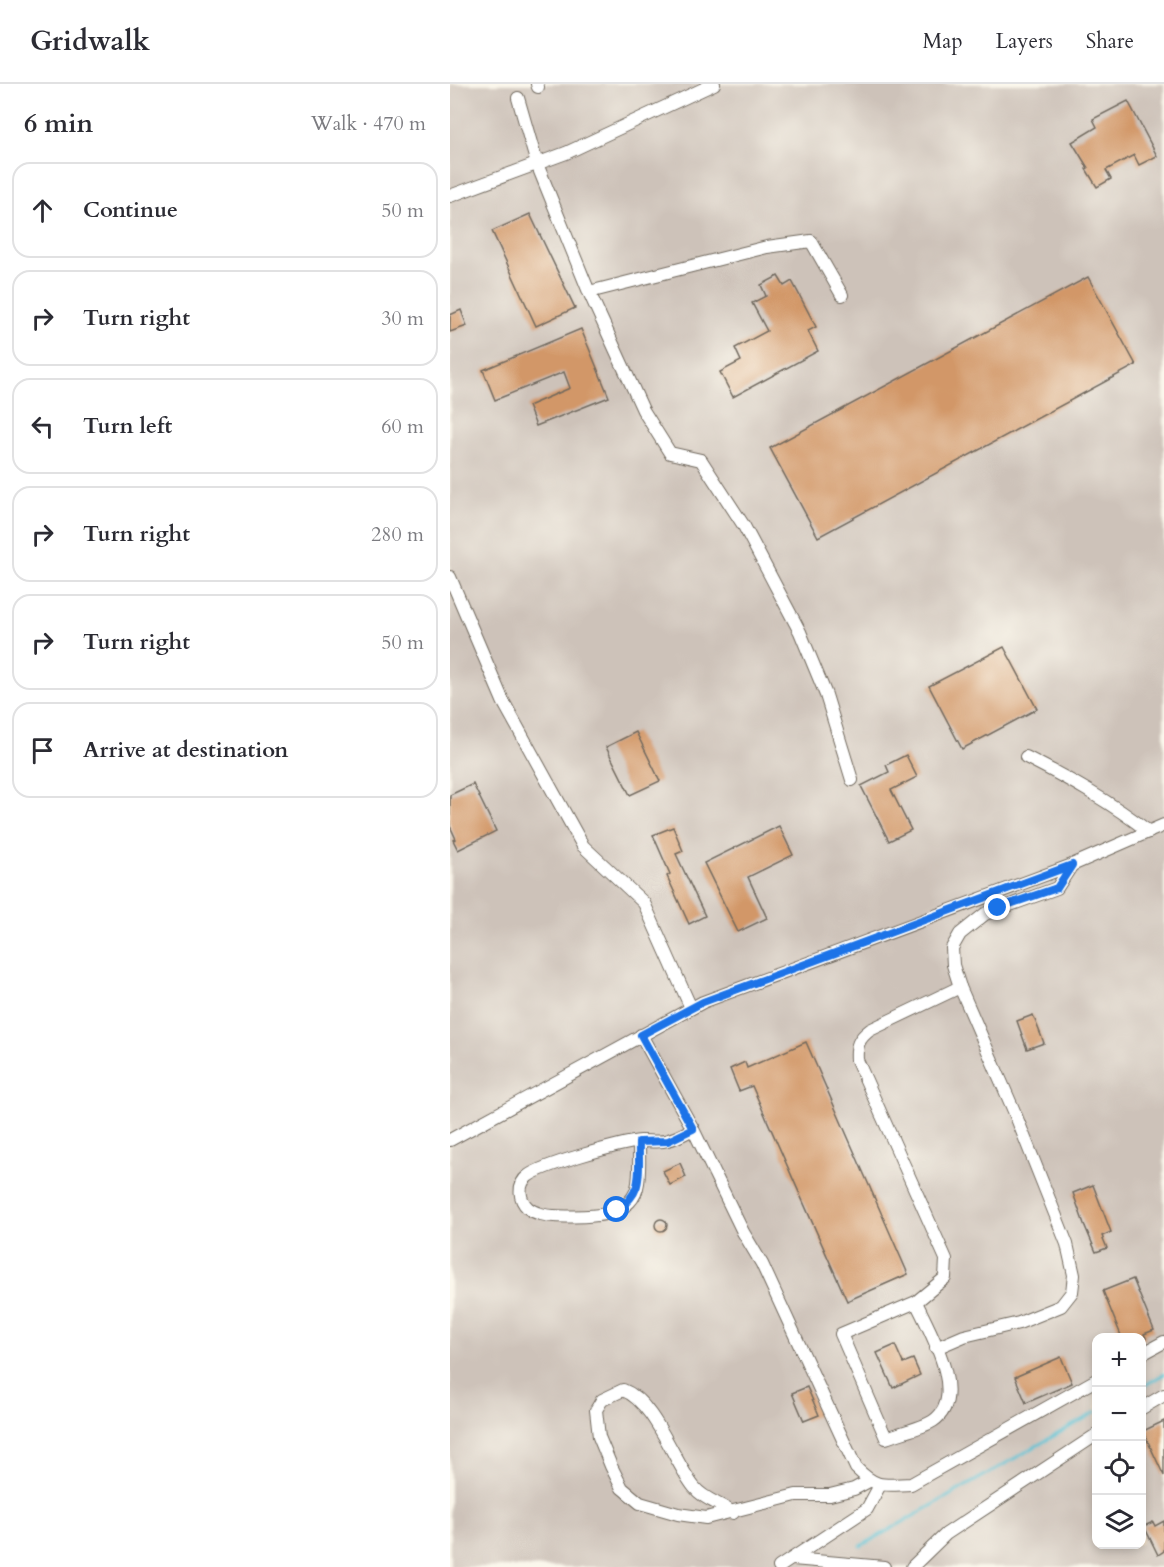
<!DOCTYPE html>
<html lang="en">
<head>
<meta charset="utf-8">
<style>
  body { margin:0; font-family:Cardo,serif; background:#f2f2f3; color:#2b2b33 }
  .controls { position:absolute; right:18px; bottom:18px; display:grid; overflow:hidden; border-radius:12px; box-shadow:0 3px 9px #0003 }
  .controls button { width:54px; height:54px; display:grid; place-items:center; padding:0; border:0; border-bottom:2px solid #e1e1e2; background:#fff; color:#2b2b33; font:30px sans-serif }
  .stop { position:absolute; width:18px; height:18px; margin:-14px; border:4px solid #1a73e8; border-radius:50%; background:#fff }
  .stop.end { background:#1a73e8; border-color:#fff; box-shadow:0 2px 6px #0008 }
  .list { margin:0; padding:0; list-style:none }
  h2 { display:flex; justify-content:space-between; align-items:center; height:78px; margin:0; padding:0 24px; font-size:26px }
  h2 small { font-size:20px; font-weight:400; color:#7c7c81 }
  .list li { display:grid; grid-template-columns:39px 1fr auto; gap:18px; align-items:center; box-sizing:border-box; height:96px; margin:0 12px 12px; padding:0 12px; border:2px solid #e1e1e2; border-radius:18px }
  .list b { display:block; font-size:22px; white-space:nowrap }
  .list em { font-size:20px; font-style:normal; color:#7c7c81 }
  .icon { flex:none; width:33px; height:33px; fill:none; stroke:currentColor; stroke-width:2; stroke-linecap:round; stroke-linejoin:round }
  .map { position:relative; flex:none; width:714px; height:1483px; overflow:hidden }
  header { display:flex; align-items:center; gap:36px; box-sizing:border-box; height:84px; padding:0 30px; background:#fff; border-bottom:2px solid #e1e1e2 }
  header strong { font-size:28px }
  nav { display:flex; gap:33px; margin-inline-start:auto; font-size:21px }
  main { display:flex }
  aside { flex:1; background:#fff }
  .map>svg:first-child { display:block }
  .industrial { fill:#cdc2b9; fill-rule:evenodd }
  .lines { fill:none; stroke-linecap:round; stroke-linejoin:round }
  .stream { stroke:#57c0d3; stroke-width:3 }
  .building { fill:#d29768 }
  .minor-casing { stroke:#71695e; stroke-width:14 }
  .minor { stroke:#fff; stroke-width:12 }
  .route { stroke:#1a73e8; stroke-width:8 }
</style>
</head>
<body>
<header>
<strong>Gridwalk</strong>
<nav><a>Map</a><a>Layers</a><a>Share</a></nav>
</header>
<main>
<aside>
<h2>6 min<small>Walk · 470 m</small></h2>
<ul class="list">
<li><svg class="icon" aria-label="ahead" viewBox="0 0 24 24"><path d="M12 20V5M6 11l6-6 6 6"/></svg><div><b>Continue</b></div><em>50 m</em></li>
<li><svg class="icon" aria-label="right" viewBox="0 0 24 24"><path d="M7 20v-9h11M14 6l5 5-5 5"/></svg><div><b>Turn right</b></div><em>30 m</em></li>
<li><svg class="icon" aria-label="left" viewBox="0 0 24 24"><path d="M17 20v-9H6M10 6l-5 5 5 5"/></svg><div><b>Turn left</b></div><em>60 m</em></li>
<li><svg class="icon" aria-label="right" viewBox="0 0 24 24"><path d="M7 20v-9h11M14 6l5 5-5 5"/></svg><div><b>Turn right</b></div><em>280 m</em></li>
<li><svg class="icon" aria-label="right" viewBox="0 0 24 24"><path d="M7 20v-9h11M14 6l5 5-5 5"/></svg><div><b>Turn right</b></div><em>50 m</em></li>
<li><svg class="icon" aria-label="arrive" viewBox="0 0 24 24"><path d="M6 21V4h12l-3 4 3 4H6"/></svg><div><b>Arrive at destination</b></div></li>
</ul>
</aside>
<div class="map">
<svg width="714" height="1483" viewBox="0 0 714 1483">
  <rect width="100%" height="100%" fill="#fbf7ec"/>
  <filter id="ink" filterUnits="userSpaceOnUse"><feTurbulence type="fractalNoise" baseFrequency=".0167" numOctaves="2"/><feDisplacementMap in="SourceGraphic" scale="12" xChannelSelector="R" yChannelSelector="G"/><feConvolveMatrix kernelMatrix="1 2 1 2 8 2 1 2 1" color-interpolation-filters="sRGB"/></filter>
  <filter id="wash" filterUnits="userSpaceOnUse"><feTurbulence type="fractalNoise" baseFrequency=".008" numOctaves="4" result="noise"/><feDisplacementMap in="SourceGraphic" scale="24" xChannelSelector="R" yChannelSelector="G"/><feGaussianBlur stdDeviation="1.35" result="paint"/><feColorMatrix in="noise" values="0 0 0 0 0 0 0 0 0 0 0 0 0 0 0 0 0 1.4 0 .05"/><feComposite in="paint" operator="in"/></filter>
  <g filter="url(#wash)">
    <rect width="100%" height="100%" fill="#f2dcbe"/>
    <!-- industrial -->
    <path class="industrial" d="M0,0h714v1483h-714zM646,1254h46v206h-46z"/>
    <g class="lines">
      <!-- stream -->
      <g class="stream">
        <path d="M692,1303l22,-13"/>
        <path d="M411,1462l235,-134"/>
      </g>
    </g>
    <g id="blocks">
      <!-- building -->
      <g class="building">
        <path d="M678,17l29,55 -18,9 -5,-10 -28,15 5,9 -14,8 -11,-18 2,-1 -16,-26 25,-15 -4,-8z"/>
        <path d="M80,130l45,94 -39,18 -44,-95z"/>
        <path d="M328,192l6,10 8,-5 24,46 -8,4 10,20 -85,46 -13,-25 21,-11 -6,-13 32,-17 -15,-28 14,-7 -5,-11z"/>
        <path d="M638,193l48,88 -318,172 -48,-89z"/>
        <path d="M11,226l6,16 -17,6v-17z"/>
        <path d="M131,245l28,68 -73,29 -8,-20 42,-18 -6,-16 -69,28 -12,-30z"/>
        <path d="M554,563l33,62 -75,40 -33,-63z"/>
        <path d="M186,648l24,49 -30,14 -24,-48z"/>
        <path d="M456,671l11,22 -26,13 20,40 -22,11 -28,-55 28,-14 -3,-7z"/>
        <path d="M23,700l23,47 -38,19 -5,-10 3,-1 -6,-13v-31z"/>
        <path d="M329,742l14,29 -45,22 19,41 -29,14 -34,-69z"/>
        <path d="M223,743l10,24 -7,3 29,62 -16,8 -22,-48 3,-2 -17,-39z"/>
        <path d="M583,931l11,28 -17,6 -10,-28z"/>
        <path d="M356,958l102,232 -61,27 -95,-215 -13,5 -9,-22 15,-7 2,6z"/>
        <path d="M230,1079l6,14 -16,8 -7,-14z"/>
        <path d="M643,1101l18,47 -9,4 5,12 -11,4 -12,-28 -11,-31z"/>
        <circle cx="211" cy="1141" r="6"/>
        <path d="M683,1195l21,51 -10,4 2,4h-24l-19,-47z"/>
        <path d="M445,1261l8,18 10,-4 7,16 -27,13 -16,-35z"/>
        <path d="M611,1273l11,26 -46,20 -11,-26z"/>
        <path d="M357,1303l12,28 -15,6 -12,-28z"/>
        <path d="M714,1337v55l-21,-45z"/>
        <path d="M714,1437v30l-6,4 -14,-29 9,-4 2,4z"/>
      </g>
    </g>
  </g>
  <g filter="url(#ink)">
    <use href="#blocks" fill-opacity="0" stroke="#71695e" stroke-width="1.5"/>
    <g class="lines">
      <defs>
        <g id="minor">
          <path d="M87,0l1,3"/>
          <path d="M68,14l19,66 52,128 54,118 27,43 31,7 43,66 56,106 26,63 26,85"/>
          <path d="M0,112l116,-43 148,-69"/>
          <path d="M139,208l178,-45 44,-6 31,54"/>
          <path d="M0,493l53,124 80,145 61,57 47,105"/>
          <path d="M576,673c43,22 85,45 123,75"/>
          <path d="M191,951l52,94 50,103 19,32 94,204c21,21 27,17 55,16l185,-104"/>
          <path d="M0,1056l253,-138 369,-137 92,-40"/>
          <path d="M189,1058c0,13 1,27 -1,41 -5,38 -56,34 -84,33 -8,0 -20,-3 -26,-8 -9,-8 -11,-24 0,-32 14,-11 93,-33 113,-35 9,0 19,2 27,-1 9,-2 17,-7 25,-11"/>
          <path d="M466,1218c13,28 53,95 17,119 -11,7 -34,12 -47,17l-45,-104 75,-32 29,-24 1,-19 -89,-199c-1,-14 1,-21 13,-30l90,-43"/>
          <path d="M486,1264l28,-12 55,-13 42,-17 11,-14 2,-17 -7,-31 -53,-133 -54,-124 -7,-22 -1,-17 8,-14 25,-20 72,-26 15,-23"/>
          <path d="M692,1270l22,-12"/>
          <path d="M692,1324l22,-13"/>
          <path d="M283,1429c-13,-10 -29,-13 -39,-26 -20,-25 -40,-86 -71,-97l-21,10 -6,10 3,27 12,29 11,22 18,15 38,11 28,4 90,-23h34l24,-6 15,-8"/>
          <path d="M343,1475l91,8"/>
          <path d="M329,1483l88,-58 13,-24"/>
          <path d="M462,1483l34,-33 150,-99"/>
        </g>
      </defs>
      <!-- minor casing -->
      <use href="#minor" class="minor-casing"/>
      <!-- minor -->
      <use href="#minor" class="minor"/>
    </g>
  </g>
  <g class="lines" filter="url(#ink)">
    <!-- route -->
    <path class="route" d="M167,1126c28,-19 21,-37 22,-68l29,-1 25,-12 -52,-94 62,-33 369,-137 -15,23 -59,20"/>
  </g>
</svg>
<div class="controls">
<button>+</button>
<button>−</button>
<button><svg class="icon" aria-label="locate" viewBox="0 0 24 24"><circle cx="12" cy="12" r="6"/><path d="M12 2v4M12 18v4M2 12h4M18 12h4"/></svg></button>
<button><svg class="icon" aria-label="layers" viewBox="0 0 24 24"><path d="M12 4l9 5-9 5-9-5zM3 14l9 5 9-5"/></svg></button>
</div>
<div class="stop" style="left:167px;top:1126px"></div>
<div class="stop end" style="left:548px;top:824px"></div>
</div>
</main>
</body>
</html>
